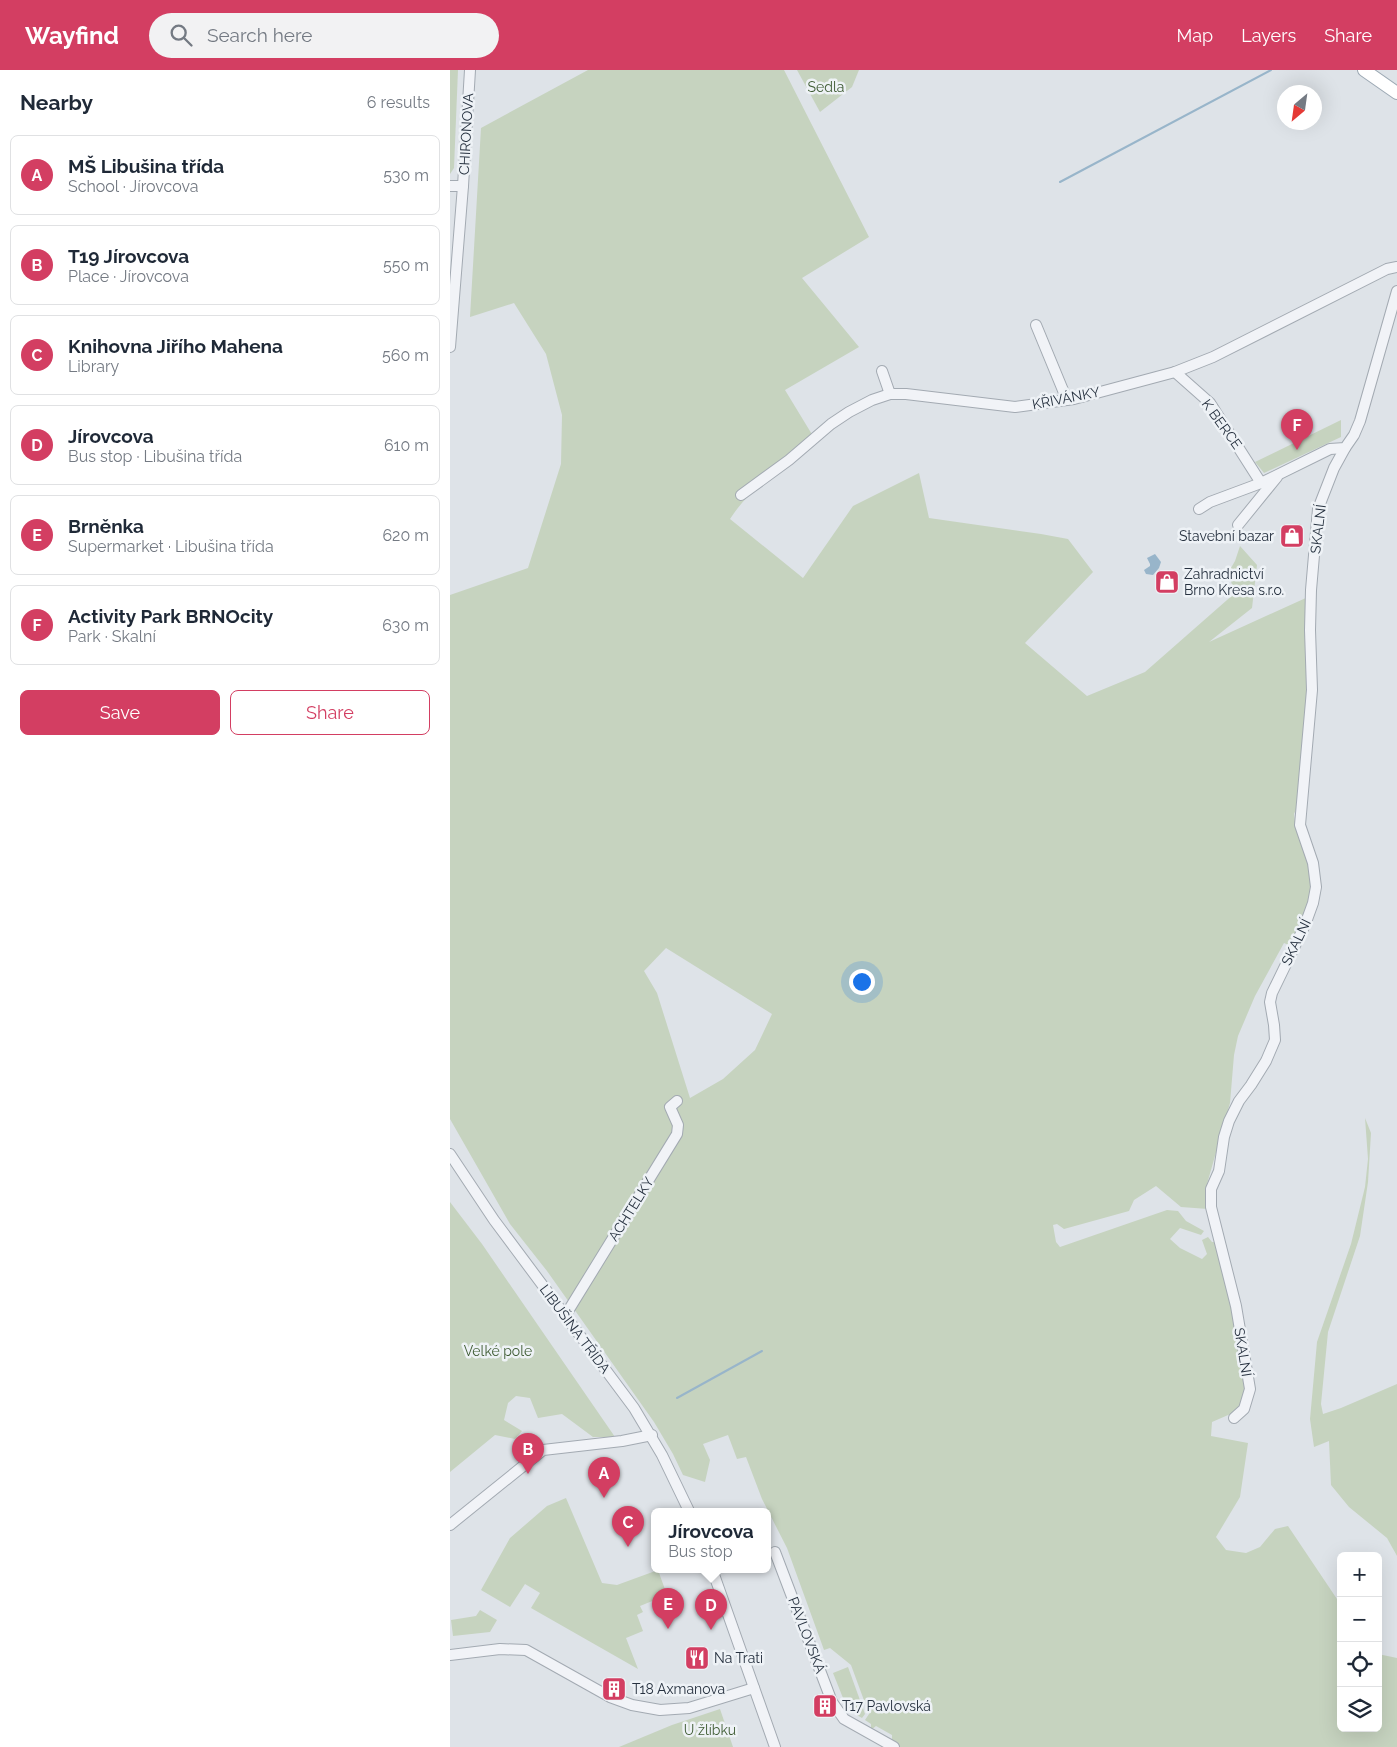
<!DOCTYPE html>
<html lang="en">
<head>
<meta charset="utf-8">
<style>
  body { margin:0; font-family:Raleway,sans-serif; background:#f2f2f3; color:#1f2937 }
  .controls { position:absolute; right:15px; bottom:15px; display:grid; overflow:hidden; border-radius:8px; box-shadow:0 5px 20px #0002 }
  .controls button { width:45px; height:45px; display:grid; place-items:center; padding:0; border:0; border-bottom:1px solid #e0e1e3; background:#fff; color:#1f2937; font:25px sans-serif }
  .compass { position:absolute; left:827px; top:15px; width:45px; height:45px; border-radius:50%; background:#fff; box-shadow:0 5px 20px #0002; rotate:209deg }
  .you { position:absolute; left:411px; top:911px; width:18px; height:18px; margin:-12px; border:4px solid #fff; border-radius:50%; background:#1a73e8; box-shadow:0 0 0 8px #1a73e833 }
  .badge { display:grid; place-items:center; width:32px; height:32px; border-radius:50%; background:#d33e62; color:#fff; font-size:16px; font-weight:700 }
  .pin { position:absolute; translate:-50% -41px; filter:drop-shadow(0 1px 2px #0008) }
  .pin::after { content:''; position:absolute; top:26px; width:18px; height:15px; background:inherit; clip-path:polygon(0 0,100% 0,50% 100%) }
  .popup { position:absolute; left:201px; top:1438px; width:120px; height:65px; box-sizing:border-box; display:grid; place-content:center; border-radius:8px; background:#fff; filter:drop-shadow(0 1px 4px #0005); font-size:16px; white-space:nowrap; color:#747a83 }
  .popup b { font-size:19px; color:#1f2937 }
  .popup::after { content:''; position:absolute; left:50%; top:100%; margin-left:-10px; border:10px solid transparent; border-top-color:#fff }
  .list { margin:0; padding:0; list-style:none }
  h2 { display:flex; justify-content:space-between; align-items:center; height:65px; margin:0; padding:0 20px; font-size:21px }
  h2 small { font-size:16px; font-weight:400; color:#747a83 }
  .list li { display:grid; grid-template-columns:32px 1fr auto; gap:15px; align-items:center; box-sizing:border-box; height:80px; margin:0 10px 10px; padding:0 10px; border:1px solid #e0e1e3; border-radius:8px }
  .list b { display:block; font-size:19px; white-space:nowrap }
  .list p { margin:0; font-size:16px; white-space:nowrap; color:#747a83 }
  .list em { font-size:16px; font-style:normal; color:#747a83 }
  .actions { display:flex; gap:10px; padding:15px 20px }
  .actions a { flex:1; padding:11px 0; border:1px solid #d33e62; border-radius:8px; text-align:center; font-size:18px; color:#d33e62 }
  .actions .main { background:#d33e62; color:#fff }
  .icon { flex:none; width:28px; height:28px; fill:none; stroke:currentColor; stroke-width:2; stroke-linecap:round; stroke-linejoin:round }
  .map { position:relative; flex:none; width:947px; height:1677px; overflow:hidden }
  header { display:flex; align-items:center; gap:30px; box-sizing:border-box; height:70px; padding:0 25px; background:#d33e62; color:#fff }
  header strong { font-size:24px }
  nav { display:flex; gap:28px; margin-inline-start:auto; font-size:18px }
  .search { width:350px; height:45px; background:#f2f2f3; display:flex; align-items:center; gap:12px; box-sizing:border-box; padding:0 18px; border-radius:28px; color:#747a83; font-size:19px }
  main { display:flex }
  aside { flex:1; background:#fff }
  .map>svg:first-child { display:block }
  .green { fill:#c6d3bf; fill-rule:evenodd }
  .water { fill:#98b5ca }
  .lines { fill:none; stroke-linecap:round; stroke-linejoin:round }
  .stream { stroke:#98b5ca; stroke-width:2 }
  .minor-casing { stroke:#a3aab2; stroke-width:12 }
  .major-casing { stroke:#9da9b4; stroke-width:14 }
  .minor { stroke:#f1f3f7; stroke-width:10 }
  .major { stroke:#fff; stroke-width:12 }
  .labels { text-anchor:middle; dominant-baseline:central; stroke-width:5; stroke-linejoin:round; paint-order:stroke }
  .park-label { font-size:14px; fill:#3f5c34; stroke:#eef2f6 }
  .street-label { font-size:14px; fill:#273240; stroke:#eef2f6 }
  .poi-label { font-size:14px; fill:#273240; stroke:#eef2f6; text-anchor:start }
</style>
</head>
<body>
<header>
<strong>Wayfind</strong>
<div class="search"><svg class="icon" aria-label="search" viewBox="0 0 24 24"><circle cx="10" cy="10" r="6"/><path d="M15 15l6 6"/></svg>Search here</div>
<nav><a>Map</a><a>Layers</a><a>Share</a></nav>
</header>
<main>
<aside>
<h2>Nearby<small>6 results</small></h2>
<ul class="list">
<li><span class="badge">A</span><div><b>MŠ Libušina třída</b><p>School · Jírovcova</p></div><em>530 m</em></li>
<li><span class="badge">B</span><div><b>T19 Jírovcova</b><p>Place · Jírovcova</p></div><em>550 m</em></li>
<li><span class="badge">C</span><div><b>Knihovna Jiřího Mahena</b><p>Library</p></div><em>560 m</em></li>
<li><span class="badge">D</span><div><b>Jírovcova</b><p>Bus stop · Libušina třída</p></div><em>610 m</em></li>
<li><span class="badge">E</span><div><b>Brněnka</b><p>Supermarket · Libušina třída</p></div><em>620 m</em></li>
<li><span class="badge">F</span><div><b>Activity Park BRNOcity</b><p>Park · Skalní</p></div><em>630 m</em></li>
</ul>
<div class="actions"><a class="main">Save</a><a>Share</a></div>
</aside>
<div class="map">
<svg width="947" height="1677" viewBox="0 0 947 1677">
  <rect width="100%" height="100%" fill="#dee3e8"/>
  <!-- green -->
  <g class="green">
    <path d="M0,0h8l-4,98 -4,6z"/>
    <path d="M138,0h196l85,167 -67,41 57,69 -74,43 31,51c-31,24 -65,45 -86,78l73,59 50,-72 66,-33 10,45 112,16 27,5 25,33 -68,71 62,53 58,-24 90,-79 -7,-20 7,-12 5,-15 17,19 -5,43 -43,34 99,-45 1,90 -10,116 -5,11 2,15 7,14 11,36 -1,16 -22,51 -7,-3 -29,53 -17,40 -4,19 -4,48 -23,81 1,25 -27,-2 -25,-21 -22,14 -5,11 -65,18 -7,-5 -4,1 3,17 4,5 107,-37 11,1 8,10 18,10 -3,4 -21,-7 -10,11 10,9 22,11 5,-5 -5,-14 6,-3 4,5h5l6,20 22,121 -3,26 -30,13 -1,14 37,7 -8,54 -24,40 10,13 20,3 14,-6 15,-18 13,-3 53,79v123h37v-74l19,4v89h-499l-6,-6v-6l-16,-9 -5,4v-6l-6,-4 4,-6 -18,-49 -21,-17 -6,2 -37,-102 -25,-49 -16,-42 -9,2 -9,-24 -25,9 7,16 -5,22 -22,-7 -10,-21 -19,-32 -107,-151 -37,-47 -60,-105v-524l78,-27 33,-104 1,-49 -16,-61 -32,-51 -44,14 11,-189zM216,878l106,66 -17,36 -32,29 -33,19 -33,-105 -13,-22z"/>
    <path d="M347,0h62l-7,17 -32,25z"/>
    <path d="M891,350v17l-77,36 -9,-11z"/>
    <path d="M915,1048l6,15 -3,49 -8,54 -32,96 -7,72 2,10 18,-6 56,-24v172l-10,-18 -38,-31 -18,-22 -2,-44 -15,6 -4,-28 7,-77 34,-98 14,-57 3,-28z"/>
    <path d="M0,1132l32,42 133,193h-22l-31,-23 -24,4 -8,-20 -14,-2 -8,7 -4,17 18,11 -7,8 -20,-4 -45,37z"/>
    <path d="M116,1428l36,85 15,2 41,-15 9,25 -27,11 3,6 -6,3 6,16 -17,7 12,31 -107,-61 9,-15 -15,-9 -15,23 -29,-17 29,-52 37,-32z"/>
    <path d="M30,1540l17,10 -7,12 -37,4 -2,-16 25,-4z"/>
    <path d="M398,1597l17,47 -3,4 -12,-7 -7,-13 -10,-25z"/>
    <path d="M270,1639l13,38h-114l53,-22z"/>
  </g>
  <!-- water -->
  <path class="water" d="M705,484l6,8 -2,6 -6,7 -7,-1 -2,-4 6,-4v-2l-3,-6z"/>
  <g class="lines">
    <!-- stream -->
    <g class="stream">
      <path d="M610,112l211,-112"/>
      <path d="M227,1328l85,-47"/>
    </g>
    <defs>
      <g id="minor">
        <path d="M0,116h13"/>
        <path d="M586,255l31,75"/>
        <path d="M0,277l13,-161 7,-116"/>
        <path d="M432,301l8,23"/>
        <path d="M725,302l35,31 51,80"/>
        <path d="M291,425l48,-35 42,-36 18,-12 23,-12 18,-6h16l109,13 59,-8 101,-27 38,-15 174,-88 10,-2"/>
        <path d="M749,439l11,-7 51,-19 69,-34 15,-1 9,-13 6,-14 37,-130"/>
        <path d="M788,455l39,-48"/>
        <path d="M0,1084l44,66 140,188 28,47 27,56"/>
        <path d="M115,1246l112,-182 1,-9 -8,-18 7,-6"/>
        <path d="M784,1348l10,-9 6,-20 -14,-83 -25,-99v-18l8,-18 5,-34 5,-16 10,-20 12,-16 15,-24 9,-21 -1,-15 -4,-23 2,-9 33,-68 8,-22 3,-16 -3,-24 -13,-38 12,-135 -2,-60 1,-40 7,-81 16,-41 11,-20"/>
        <path d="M0,1455l93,-75 79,-9 30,-6"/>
        <path d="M325,1482l57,150 12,17 50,28"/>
        <path d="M262,1499l63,178"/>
        <path d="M0,1585l50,-6 26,1 84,47 22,8 28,5 29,-2 65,-20"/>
      </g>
      <path id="major" d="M914,0l33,23"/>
    </defs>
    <!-- minor casing -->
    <use href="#minor" class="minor-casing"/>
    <!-- major casing -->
    <use href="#major" class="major-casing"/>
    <!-- minor -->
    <use href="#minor" class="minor"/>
    <!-- major -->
    <use href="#major" class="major"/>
  </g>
  <!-- icons -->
  <defs>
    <symbol id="shop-square" viewBox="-11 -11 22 22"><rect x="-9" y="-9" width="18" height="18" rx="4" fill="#d33e62" stroke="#eef2f6"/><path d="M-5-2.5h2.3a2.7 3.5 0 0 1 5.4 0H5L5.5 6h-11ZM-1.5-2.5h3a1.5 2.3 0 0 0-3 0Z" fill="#fff"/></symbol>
    <symbol id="restaurant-square" viewBox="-11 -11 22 22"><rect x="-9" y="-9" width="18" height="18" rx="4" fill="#d33e62" stroke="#eef2f6"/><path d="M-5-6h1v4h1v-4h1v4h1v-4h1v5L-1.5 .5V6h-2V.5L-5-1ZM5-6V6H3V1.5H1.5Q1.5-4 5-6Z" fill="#fff"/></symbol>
    <symbol id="building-square" viewBox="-11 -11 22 22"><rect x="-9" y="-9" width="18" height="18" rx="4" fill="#d33e62" stroke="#eef2f6"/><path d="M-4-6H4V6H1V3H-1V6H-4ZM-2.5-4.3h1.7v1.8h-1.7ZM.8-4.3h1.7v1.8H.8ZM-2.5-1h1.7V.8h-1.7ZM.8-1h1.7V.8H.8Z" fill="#fff"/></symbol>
  </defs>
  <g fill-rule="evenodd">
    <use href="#shop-square" x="828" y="452" width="28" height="28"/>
    <use href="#shop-square" x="703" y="498" width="28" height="28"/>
    <use href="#restaurant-square" x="233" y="1574" width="28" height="28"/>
    <use href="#building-square" x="150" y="1605" width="28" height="28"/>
    <use href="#building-square" x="361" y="1622" width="28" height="28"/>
  </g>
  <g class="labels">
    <!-- park labels -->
    <g class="park-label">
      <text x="376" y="17">Sedla</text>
      <text x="48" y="1281">Velké pole</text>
      <text x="260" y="1660">U žlíbku</text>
    </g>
    <!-- street labels -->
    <g class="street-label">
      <text transform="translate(16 64) rotate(-87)">CHIRONOVA</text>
      <text transform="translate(616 328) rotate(-11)">KŘIVÁNKY</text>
      <text transform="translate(772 354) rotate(54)">K BERCE</text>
      <text transform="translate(868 459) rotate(-83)">SKALNÍ</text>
      <text transform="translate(846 872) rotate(-64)">SKALNÍ</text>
      <text transform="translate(181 1139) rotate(-58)">ACHTELKY</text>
      <text transform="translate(125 1259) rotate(53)">LIBUŠINA TŘÍDA</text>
      <text transform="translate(793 1282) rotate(81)">SKALNÍ</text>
      <text transform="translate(357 1565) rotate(69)">PAVLOVSKÁ</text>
    </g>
    <!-- poi labels -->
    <g class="poi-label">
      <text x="824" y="466" text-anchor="end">Stavební bazar</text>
      <text x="734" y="504">Zahradnictví<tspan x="734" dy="16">Brno Kresa s.r.o.</tspan></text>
      <text x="264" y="1588">Na Trati</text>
      <text x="182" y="1619">T18 Axmanova</text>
      <text x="392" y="1636">T17 Pavlovská</text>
    </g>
  </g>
</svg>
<div class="controls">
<button>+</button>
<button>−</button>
<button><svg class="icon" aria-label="locate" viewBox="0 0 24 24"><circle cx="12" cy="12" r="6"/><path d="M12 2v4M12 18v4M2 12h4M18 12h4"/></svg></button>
<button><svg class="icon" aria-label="layers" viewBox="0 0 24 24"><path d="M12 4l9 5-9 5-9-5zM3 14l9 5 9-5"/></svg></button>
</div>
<svg class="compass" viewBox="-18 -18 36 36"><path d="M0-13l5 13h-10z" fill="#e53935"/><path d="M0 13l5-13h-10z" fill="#747a83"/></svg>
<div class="you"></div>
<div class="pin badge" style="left:154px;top:1428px">A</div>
<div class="pin badge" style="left:78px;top:1404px">B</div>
<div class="pin badge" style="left:178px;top:1477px">C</div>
<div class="pin badge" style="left:261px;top:1560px">D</div>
<div class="popup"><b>Jírovcova</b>Bus stop</div>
<div class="pin badge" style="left:218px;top:1559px">E</div>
<div class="pin badge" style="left:847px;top:380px">F</div>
</div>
</main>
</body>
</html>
